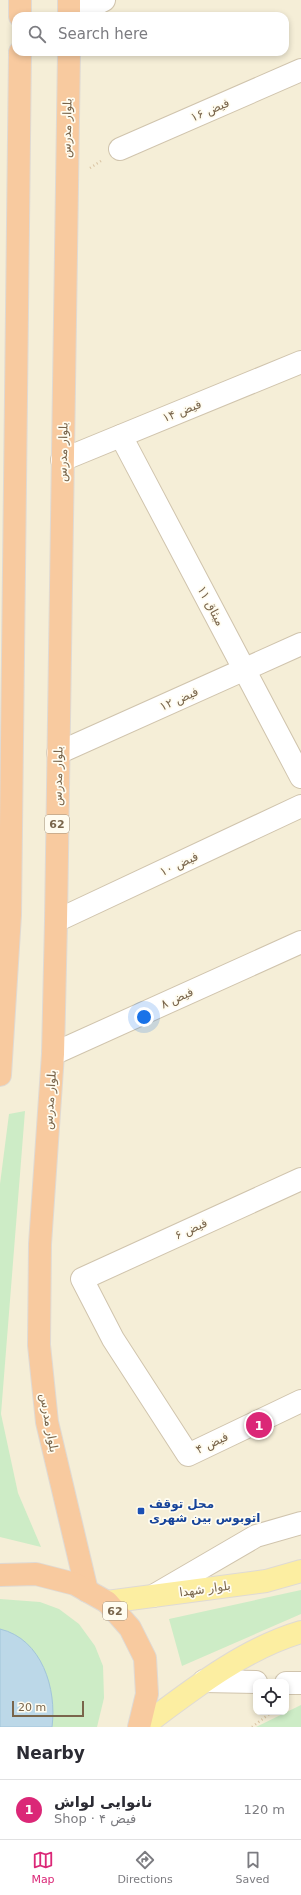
<!DOCTYPE html>
<html lang="en">
<head>
<meta charset="utf-8">
<style>
  body { margin:0; font-family:"DejaVu Sans","Noto Naskh Arabic",sans-serif; background:#f7f7f7; color:#2b2b33 }
  .controls { position:absolute; right:12px; bottom:12px; display:grid; overflow:hidden; border-radius:8px; box-shadow:0 2px 6px #0003 }
  .controls button { width:36px; height:36px; display:grid; place-items:center; padding:0; border:0; border-bottom:1px solid #e1e1e2; background:#fff; color:#2b2b33; font:20px sans-serif }
  .scale { position:absolute; left:12px; bottom:10px; width:72px; box-sizing:border-box; padding-left:4px; border:2px solid #79654b; border-top:0; font-size:11px; line-height:14px; white-space:nowrap; color:#79654b; -webkit-text-stroke:3px #fffcf0; paint-order:stroke }
  .you { position:absolute; left:144px; top:1017px; width:14px; height:14px; margin:-10px; border:3px solid #fff; border-radius:50%; background:#1a73e8; box-shadow:0 0 0 6px #1a73e833 }
  .badge { display:grid; place-items:center; width:26px; height:26px; border-radius:50%; background:#db2777; color:#fff; font-size:13px; font-weight:700 }
  .pin { position:absolute; translate:-50% -50%; border:2px solid #fff; box-shadow:0 1px 4px #0006 }
  .list { margin:0; padding:0; list-style:none }
  h2 { display:flex; justify-content:space-between; align-items:center; height:52px; margin:0; padding:0 16px; font-size:17px }
  h2 small { font-size:13px; font-weight:400; color:#7c7c81 }
  .list li { display:grid; grid-template-columns:26px 1fr auto; gap:12px; align-items:center; box-sizing:border-box; height:60px; padding:0 16px; border-top:1px solid #e1e1e2 }
  .list b { display:block; font-size:15px; white-space:nowrap }
  .list p { margin:0; font-size:13px; white-space:nowrap; color:#7c7c81 }
  .list em { font-size:13px; font-style:normal; color:#7c7c81 }
  .icon { flex:none; width:22px; height:22px; fill:none; stroke:currentColor; stroke-width:2; stroke-linecap:round; stroke-linejoin:round }
  .map { position:relative; flex:none; width:301px; height:1727px; overflow:hidden }
  .search { position:absolute; background:#fff; box-shadow:0 2px 6px #0003; left:12px; right:12px; top:12px; height:44px; display:flex; align-items:center; gap:10px; box-sizing:border-box; padding:0 14px; border-radius:12px; color:#7c7c81; font-size:15px }
  .sheet { height:112px; background:#fff }
  nav { display:flex; justify-content:space-around; align-items:center; box-sizing:border-box; height:56px; border-top:1px solid #e1e1e2; background:#fff; font-size:11px; color:#7c7c81 }
  nav a { display:grid; justify-items:center; gap:2px }
  nav .on { color:#db2777 }
  .map>svg:first-child { display:block }
  .residential { fill:#f5eed7; fill-rule:evenodd }
  .green { fill:#cdecc6 }
  .water { fill:#bcd8e8; stroke:#a2c5da }
  .lines { fill:none; stroke-linecap:round; stroke-linejoin:round }
  .minor-casing { stroke:#d0c4ad; stroke-width:24 }
  .major-casing { stroke:#dfdad4; stroke-width:24 }
  .highway-casing { stroke:#dfdad4; stroke-width:24 }
  .path { stroke:#d9c3a2; stroke-width:2.5; stroke-dasharray:1 3; stroke-linecap:butt }
  .minor { stroke:#fff; stroke-width:22 }
  .major { stroke:#fceea1; stroke-width:22 }
  .highway { stroke:#f8ca9f; stroke-width:22 }
  .transit-dot { fill:#1a4fb4; stroke:#fffcf0; stroke-width:1.5 }
  .labels { text-anchor:middle; dominant-baseline:central; stroke-width:3.5; stroke-linejoin:round; paint-order:stroke }
  .shield { fill:#fffcf0; stroke:#a1927c; stroke-width:1 }
  .shield-label { font-size:11px; font-weight:bold; fill:#79654b }
  .street-label { font-size:12px; fill:#79654b; stroke:#fffcf0 }
  .transit-label { font-size:12px; font-weight:bold; fill:#164399; stroke:#fffcf0; text-anchor:start }
</style>
</head>
<body>
<div class="map">
<svg width="301" height="1727" viewBox="0 0 301 1727">
  <rect width="100%" height="100%" fill="#fdfae9"/>
  <!-- residential -->
  <path class="residential" d="M0,0h301v1727h-301zM16,16h269v36h-269zM256,1682h30v30h-30z"/>
  <!-- green -->
  <g class="green">
    <path d="M25,1111l-24,303 17,79 23,54 -41,-10v-353l9,-70z"/>
    <path d="M301,1590v24l-119,52 -13,-47z"/>
    <path d="M0,1599l40,3 19,7 20,15 16,22 8,20 1,32 -7,29h-97z"/>
    <path d="M301,1705v22h-45z"/>
  </g>
  <!-- water -->
  <path class="water" d="M0,1629c42,10 57,60 52,98h-52z"/>
  <g class="lines">
    <defs>
      <g id="minor">
        <path d="M73,16l31,-16"/>
        <path d="M120,149l181,-79"/>
        <path d="M121,436l180,341"/>
        <path d="M62,460l239,-98"/>
        <path d="M58,753l243,-109"/>
        <path d="M56,921l245,-115"/>
        <path d="M53,1054l248,-112"/>
        <path d="M301,1179l-219,100 31,60 75,116 113,-54"/>
        <path d="M153,1596l103,-60 45,-13"/>
        <path d="M204,1681l52,1"/>
        <path d="M286,1683h15"/>
      </g>
      <g id="major">
        <path d="M107,1602l159,-21 35,-10"/>
        <path d="M142,1727c48,-36 101,-78 159,-95"/>
      </g>
      <g id="highway">
        <path d="M20,16v-16"/>
        <path d="M69,16v-16"/>
        <path d="M69,52l-13,869 -3,133 -13,190 -1,101 8,77 40,169"/>
        <path d="M0,1075l10,-160 10,-863"/>
        <path d="M0,1575l36,-1 39,10 32,18 23,26 15,30 2,36 -8,33"/>
      </g>
    </defs>
    <!-- minor casing -->
    <use href="#minor" class="minor-casing"/>
    <!-- major casing -->
    <use href="#major" class="major-casing"/>
    <!-- highway casing -->
    <use href="#highway" class="highway-casing"/>
    <!-- path -->
    <g class="path">
      <path d="M90,168l11,-7"/>
      <path d="M252,1727l20,-15"/>
    </g>
    <!-- minor -->
    <use href="#minor" class="minor"/>
    <!-- major -->
    <use href="#major" class="major"/>
    <!-- highway -->
    <use href="#highway" class="highway"/>
  </g>
  <!-- markers -->
  <rect class="transit-dot" x="137" y="1507" width="8" height="8" rx="2"/>
  <g class="labels">
    <!-- shield labels -->
    <g class="shield">
      <rect x="45" y="815" width="24" height="18" rx="3"/>
      <rect x="103" y="1602" width="24" height="18" rx="3"/>
    </g>
    <g class="shield-label">
      <text x="57" y="824">62</text>
      <text x="115" y="1611">62</text>
    </g>
    <!-- street labels -->
    <g class="street-label">
      <text transform="translate(210 110) rotate(-23)">فیض ۱۶</text>
      <text transform="translate(67 128) rotate(-89)">بلوار مدرس</text>
      <text transform="translate(182 411) rotate(-22)">فیض ۱۴</text>
      <text transform="translate(63 452) rotate(-89)">بلوار مدرس</text>
      <text transform="translate(211 606) rotate(62)">میثاق ۱۱</text>
      <text transform="translate(179 699) rotate(-24)">فیض ۱۲</text>
      <text transform="translate(58 776) rotate(-89)">بلوار مدرس</text>
      <text transform="translate(179 864) rotate(-25)">فیض ۱۰</text>
      <text transform="translate(177 998) rotate(-24)">فیض ۸</text>
      <text transform="translate(50 1100) rotate(-86)">بلوار مدرس</text>
      <text transform="translate(191 1229) rotate(-24)">فیض ۶</text>
      <text transform="translate(49 1423) rotate(80)">بلوار مدرس</text>
      <text transform="translate(212 1443) rotate(-25)">فیض ۴</text>
      <text transform="translate(205 1589) rotate(-8)">بلوار شهدا</text>
    </g>
    <!-- transit labels -->
    <g class="transit-label">
      <text x="149" y="1504">محل توقف<tspan x="149" dy="14">اتوبوس بین شهری</tspan></text>
    </g>
  </g>
</svg>
<div class="controls">
<button><svg class="icon" aria-label="locate" viewBox="0 0 24 24"><circle cx="12" cy="12" r="6"/><path d="M12 2v4M12 18v4M2 12h4M18 12h4"/></svg></button>
</div>
<div class="scale">20 m</div>
<div class="you"></div>
<div class="pin badge" style="left:259px;top:1425px">1</div>
<div class="search"><svg class="icon" aria-label="search" viewBox="0 0 24 24"><circle cx="10" cy="10" r="6"/><path d="M15 15l6 6"/></svg>Search here</div>
</div>
<section class="sheet">
<h2>Nearby<small></small></h2>
<ul class="list">
<li><span class="badge">1</span><div><b>نانوایی لواش</b><p>Shop · فیض ۴</p></div><em>120 m</em></li>
</ul>
</section>
<nav>
<a class="on"><svg class="icon" aria-label="map" viewBox="0 0 24 24"><path d="M3 6l6-2 6 2 6-2v14l-6 2-6-2-6 2zM9 4v14M15 6v14"/></svg>Map</a>
<a><svg class="icon" aria-label="directions" viewBox="0 0 24 24"><path d="M12 3l9 9-9 9-9-9zM9 14v-3h6M13 9l2 2-2 2"/></svg>Directions</a>
<a><svg class="icon" aria-label="saved" viewBox="0 0 24 24"><path d="M7 4h10v16l-5-4-5 4z"/></svg>Saved</a>
</nav>
</body>
</html>
